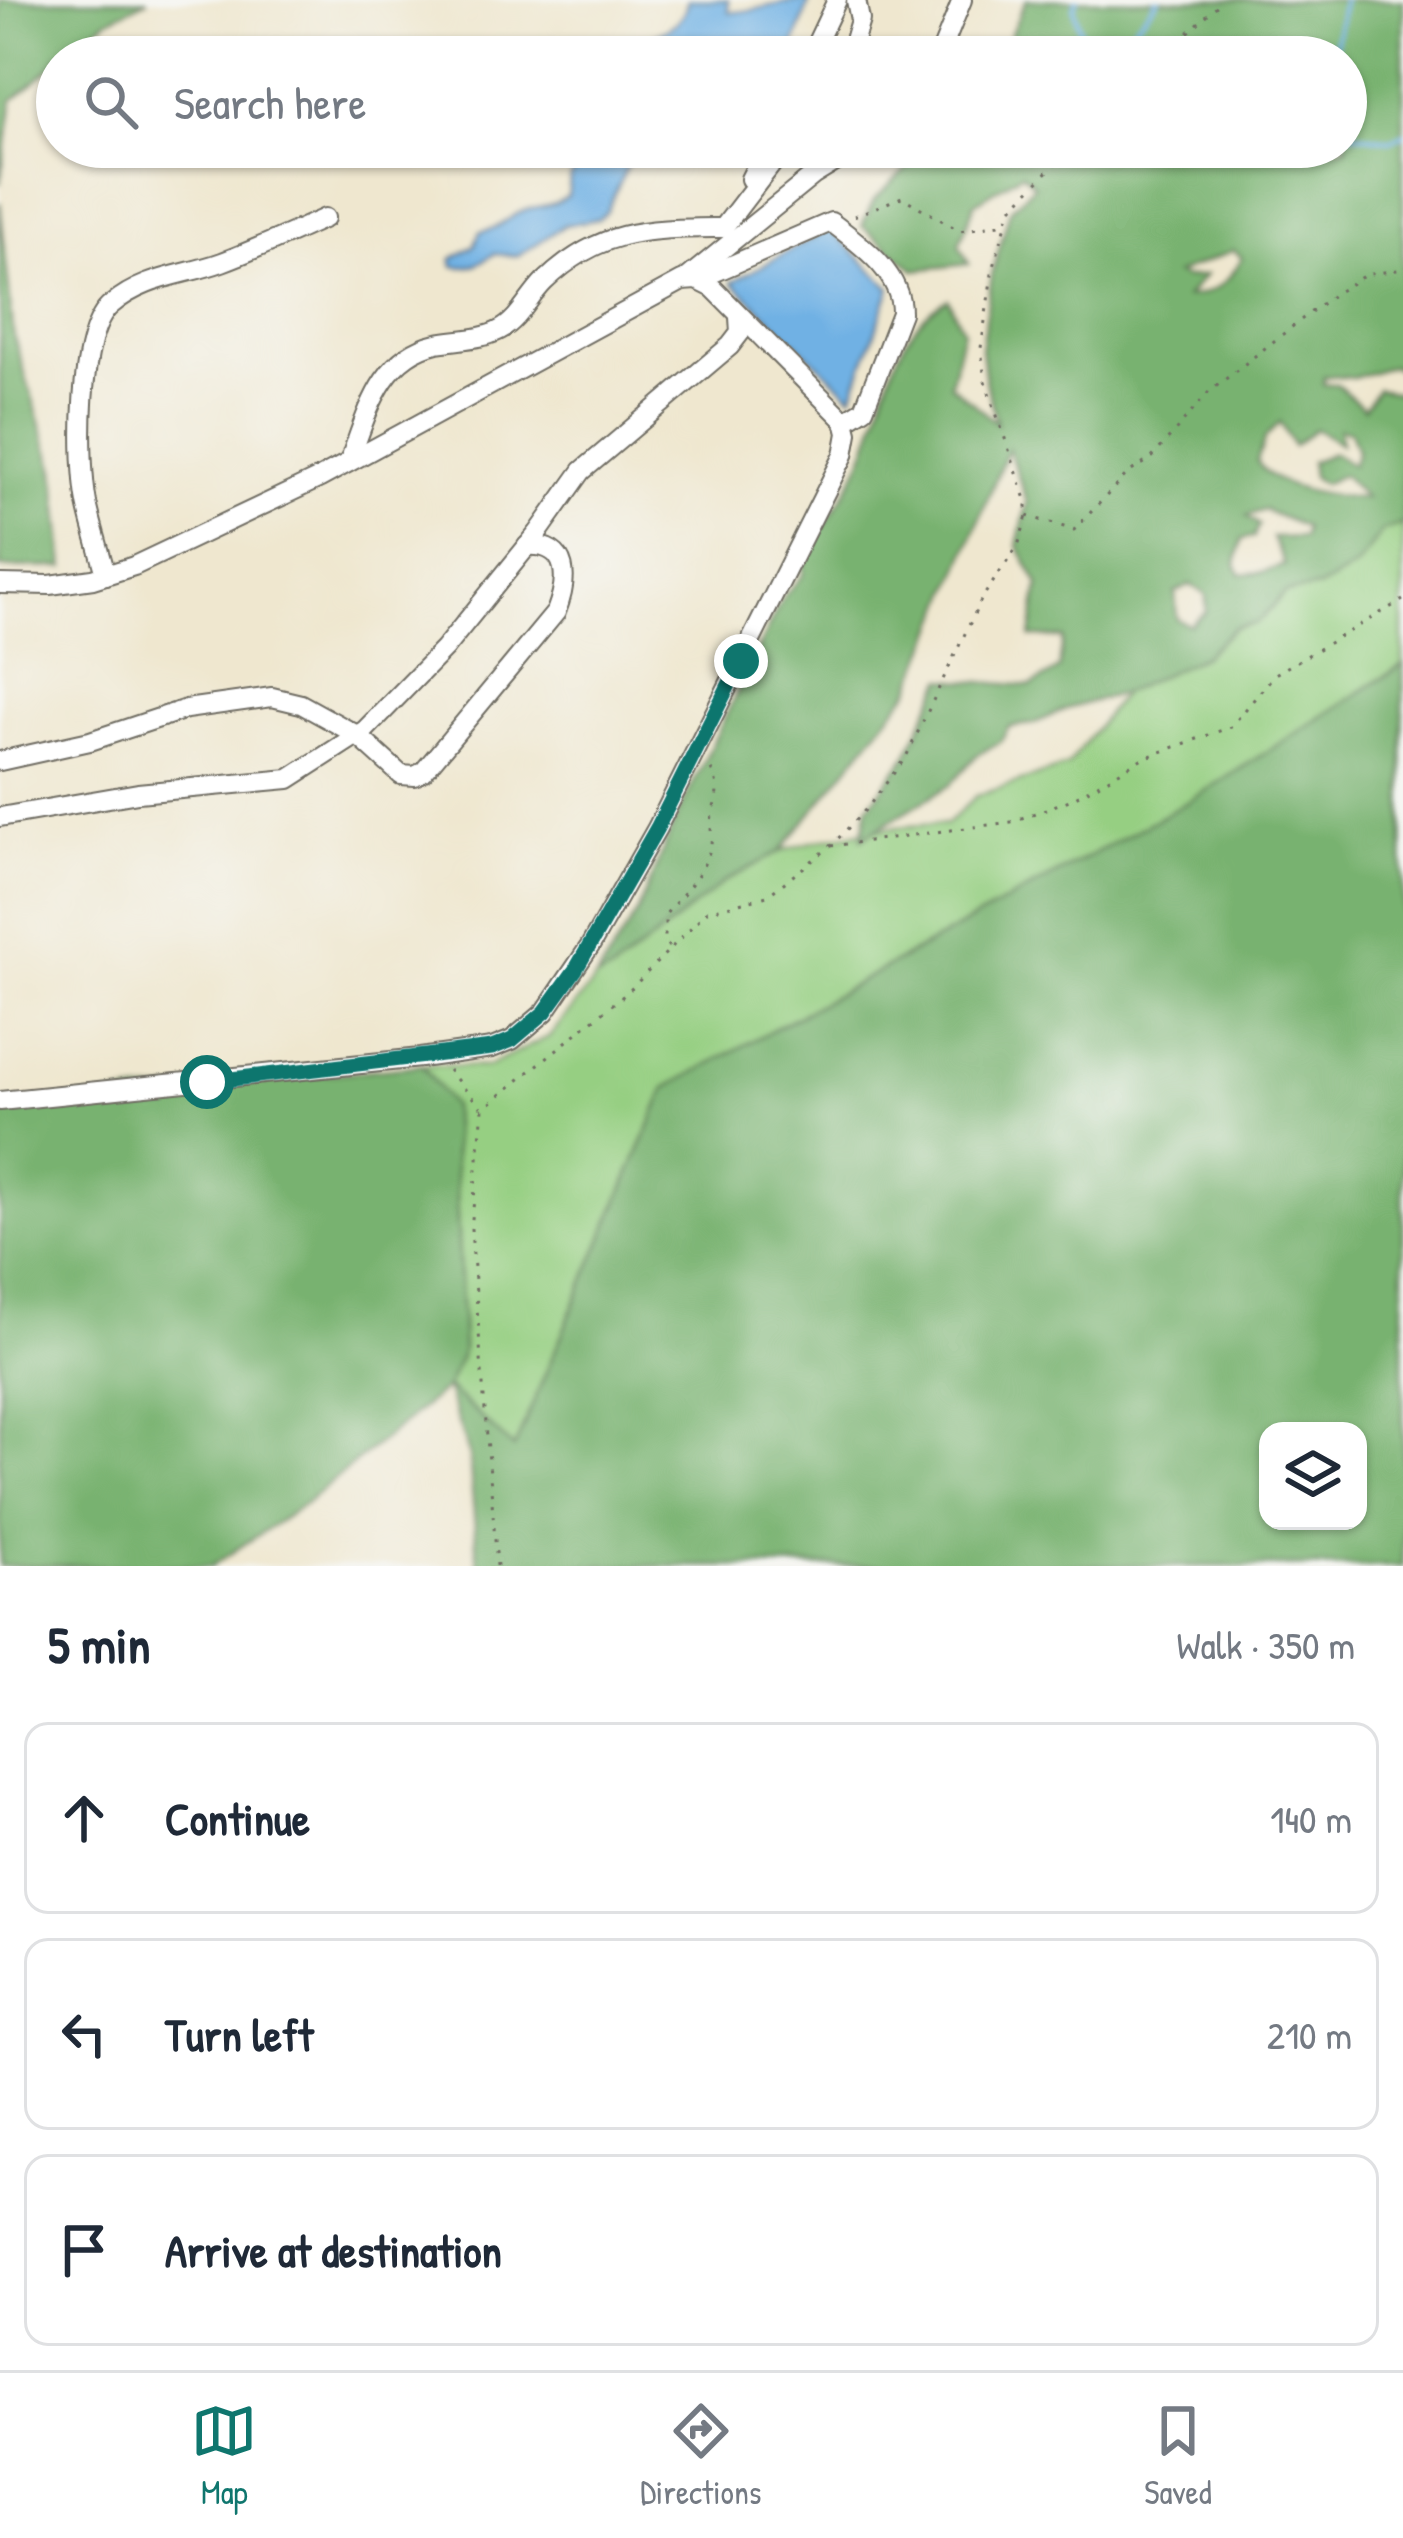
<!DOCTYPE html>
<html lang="en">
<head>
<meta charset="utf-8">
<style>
  body { margin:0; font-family:"Patrick Hand",sans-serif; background:#f6f6f7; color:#1f2937 }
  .controls { position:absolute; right:36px; bottom:36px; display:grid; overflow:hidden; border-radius:24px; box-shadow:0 3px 9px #0004 }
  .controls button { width:108px; height:108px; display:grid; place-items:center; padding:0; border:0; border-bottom:3px solid #e0e1e3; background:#fff; color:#1f2937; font:60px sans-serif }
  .stop { position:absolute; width:36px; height:36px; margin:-27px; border:9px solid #0f766e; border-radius:50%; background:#fff }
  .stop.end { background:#0f766e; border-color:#fff; box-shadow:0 3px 12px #0008 }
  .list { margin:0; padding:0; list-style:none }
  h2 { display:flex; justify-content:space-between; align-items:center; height:156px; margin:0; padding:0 48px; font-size:51px }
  h2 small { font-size:39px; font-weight:400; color:#747a83 }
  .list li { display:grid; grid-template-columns:78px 1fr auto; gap:36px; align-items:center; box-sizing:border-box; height:192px; margin:0 24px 24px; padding:0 24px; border:3px solid #e0e1e3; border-radius:24px }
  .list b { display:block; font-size:45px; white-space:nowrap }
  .list em { font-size:39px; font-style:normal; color:#747a83 }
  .icon { flex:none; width:66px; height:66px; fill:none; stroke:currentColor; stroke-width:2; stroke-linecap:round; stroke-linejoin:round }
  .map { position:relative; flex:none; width:1403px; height:1566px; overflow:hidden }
  .search { position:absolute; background:#fff; box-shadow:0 3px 9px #0004; left:36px; right:36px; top:36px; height:132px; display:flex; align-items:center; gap:30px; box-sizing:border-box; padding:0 42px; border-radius:66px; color:#747a83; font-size:45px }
  .sheet { height:804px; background:#fff }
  nav { display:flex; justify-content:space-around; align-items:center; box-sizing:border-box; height:168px; border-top:3px solid #e0e1e3; background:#fff; font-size:33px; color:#747a83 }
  nav a { display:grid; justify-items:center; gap:6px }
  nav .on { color:#0f766e }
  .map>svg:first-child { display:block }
  .green { fill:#96cf82; stroke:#607d56; stroke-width:3 }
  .forest { fill:#78b270; stroke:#526e4e; stroke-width:3; fill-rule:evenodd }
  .water { fill:#6fb1e4; stroke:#4d6e88; stroke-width:3 }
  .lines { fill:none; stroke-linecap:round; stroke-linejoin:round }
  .stream { stroke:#6fb1e4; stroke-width:4.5 }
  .minor-casing { stroke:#706d64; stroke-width:22 }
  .path { stroke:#706d64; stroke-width:3; stroke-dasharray:3 9; stroke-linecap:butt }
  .minor { stroke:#fff; stroke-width:18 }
  .route { stroke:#0f766e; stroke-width:15 }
</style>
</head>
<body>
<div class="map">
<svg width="1403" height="1566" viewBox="0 0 1403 1566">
  <rect width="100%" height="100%" fill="#f6f6f2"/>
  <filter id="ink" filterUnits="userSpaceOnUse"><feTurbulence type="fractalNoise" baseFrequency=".00833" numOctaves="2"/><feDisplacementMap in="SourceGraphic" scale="24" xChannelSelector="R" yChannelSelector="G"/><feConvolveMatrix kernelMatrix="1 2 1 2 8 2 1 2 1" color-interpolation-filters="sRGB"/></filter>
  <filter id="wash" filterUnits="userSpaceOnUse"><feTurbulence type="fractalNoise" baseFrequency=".004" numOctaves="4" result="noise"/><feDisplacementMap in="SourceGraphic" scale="48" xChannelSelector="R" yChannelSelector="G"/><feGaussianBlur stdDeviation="2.7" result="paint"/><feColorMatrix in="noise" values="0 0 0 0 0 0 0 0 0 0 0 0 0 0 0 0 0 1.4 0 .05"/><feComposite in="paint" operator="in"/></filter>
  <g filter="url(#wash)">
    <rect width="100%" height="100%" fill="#efe7cf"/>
    <!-- green -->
    <path class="green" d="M1403,524v141l-215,137 -522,286 -152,361 -67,-62 16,-38 -11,-242 -30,-42 65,2 63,-31 46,-57 16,-8c52,-41 105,-95 168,-119 46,-18 118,-27 167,-28l29,-28 91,-30 56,-73 80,-37 31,-28 23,-5 28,-30 34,-5 36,-21 27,-37z"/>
    <!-- forest -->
    <g class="forest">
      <path d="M0,0h148l-41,20 -44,37h-6v5l-44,38 -13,84z"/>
      <path d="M1026,0h377v373l-11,-7 -38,12 -30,-2 -1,8 14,1 27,23 13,-19 26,5v130l-21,7 -26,36 -37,21 -34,5 -28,30 -23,5 -31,28 -80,37 -57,16 -33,15 -24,3 -8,14 -25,15 -26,29 -88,53 6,-31 38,-50 37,-78 88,7 28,-17 4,-31 -32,-1 8,-52 -21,-39 9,-44 -19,-54 -97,241 -130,162 -57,31 -112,90 -16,7 41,-66 38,-92 108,-224 20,-22 1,-18c19,-31 43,-63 58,-97 25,-57 26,-128 86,-161l15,31 -13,54 47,39 -12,-42 -4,-33 11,-74 18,-64 24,-25 -12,-12 -47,30 -16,42 10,19 -54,6 -53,-44 12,-26 56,-53h416v-90h-346zM1234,250l8,8c-13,24 -28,37 -56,39l19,-22 -20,3 -9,-4zM1280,422l13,24 22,-17 26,15 -2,-15 11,2 7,20 -5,14 -19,-12 -23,9 2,15 11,7 20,-9 22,23c-32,-2 -91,-6 -108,-37l8,-23zM1264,510l40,17 -1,10 -31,1 13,27 -21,7 -23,2 -5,-9 6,-26 12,-2 5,-12 -12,-9zM1191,585l15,10v17l-16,13 -13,-6 -2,-27z"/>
      <path d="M0,202l14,136 41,132 10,97 -65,1z"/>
      <path d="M1403,665v901h-925l-9,-111 -23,-67 -139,114 -95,64h-212v-459l422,-42 30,41 11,243 -16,38 67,61 152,-360 522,-286zM1268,1431h90v90h-90z"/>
    </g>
    <!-- water -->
    <g class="water">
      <path d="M687,0h41l1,12c24,1 53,-12 81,-12l-20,57h-151l-1,-12c18,-13 48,-18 49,-45z"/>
      <path d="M592,147h54l-18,17 -21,47 -9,8 -33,6 -47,31 -24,-2c-12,8 -25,16 -40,12l-2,-7 22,-13 6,-14c24,-4 30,-18 48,-23 16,-4 26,-3 40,-13l2,-18z"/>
      <path d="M830,229l61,59 -39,108 -120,-114z"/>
    </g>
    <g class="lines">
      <!-- stream -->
      <g class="stream">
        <path d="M1077,0l-3,8 13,49"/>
        <path d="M1108,57l50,-57"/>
        <path d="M1333,57l10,-57"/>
        <path d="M1346,132l45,8 12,-6"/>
        <path d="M1022,148l1,-1"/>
      </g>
    </g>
  </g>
  <g filter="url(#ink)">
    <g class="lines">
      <defs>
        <g id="minor">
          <path d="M810,57l27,-57"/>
          <path d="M849,57l11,-37 -4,-20"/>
          <path d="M939,57l23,-57"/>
          <path d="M750,179l16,-32"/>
          <path d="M686,279l128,-104 46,-28"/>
          <path d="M697,280l134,-58c29,22 71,51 70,91l-37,96 -19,12"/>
          <path d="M349,462c19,-50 31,-106 88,-119 21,-4 44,-3 63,-13 19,-10 29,-33 44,-48 57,-55 105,-53 179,-54l62,-81"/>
          <path d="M106,575c-6,-24 -14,-48 -19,-72 -8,-42 -10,-170 24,-198 34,-29 72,-29 111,-43 35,-13 69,-29 103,-44"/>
          <path d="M0,584l50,1 43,-6 41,-13 186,-88 362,-197 15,-1 16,8 132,133 3,12 -4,22 -187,373 -67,118 -45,66 -33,28 -20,8 -72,10 -420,43"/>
          <path d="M0,761l90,-20 96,-32 86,-12 29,7 56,31 44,40 14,1 9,-5 132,-159c12,-31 15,-69 -29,-66"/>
          <path d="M0,817l138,-24 151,-14 76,-49 79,-81 94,-116 44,-62 148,-125 10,-13 -1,-16"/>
        </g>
      </defs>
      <!-- minor casing -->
      <use href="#minor" class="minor-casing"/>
      <!-- path -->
      <g class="path">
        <path d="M1162,57l61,-57"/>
        <path d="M854,216l48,-19 58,34 45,-8"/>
        <path d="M1027,516l47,14 54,-57 23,-14 58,-67 125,-98 31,-19 38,-6"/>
        <path d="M831,846l180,-24 61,-23 69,-40 90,-32 44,-53 128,-74"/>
        <path d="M669,947l-4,-5v-27c18,-22 41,-43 46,-71 1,-9 -1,-19 1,-28 6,-26 9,-29 -5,-54"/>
        <path d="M448,1070l33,37"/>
        <path d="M497,1566l-26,-337 12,-120 146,-118 78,-80 60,-15 64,-50 37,-39 38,-50 76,-159 36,-52 9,-30v-14l-42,-121 -4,-33 11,-74 18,-64 62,-63"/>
      </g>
      <!-- minor -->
      <use href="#minor" class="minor"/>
    </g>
  </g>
  <g class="lines" filter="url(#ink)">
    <!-- route -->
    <path class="route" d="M207,1082l285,-34 20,-8 33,-28 31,-43 81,-141 84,-167"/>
  </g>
</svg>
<div class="controls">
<button><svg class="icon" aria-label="layers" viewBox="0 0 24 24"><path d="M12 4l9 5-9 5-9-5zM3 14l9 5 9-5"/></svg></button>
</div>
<div class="stop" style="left:207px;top:1082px"></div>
<div class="stop end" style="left:741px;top:661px"></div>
<div class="search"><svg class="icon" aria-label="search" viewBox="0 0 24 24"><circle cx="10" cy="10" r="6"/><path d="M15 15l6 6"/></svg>Search here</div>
</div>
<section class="sheet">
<h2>5 min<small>Walk · 350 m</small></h2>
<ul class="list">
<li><svg class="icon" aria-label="ahead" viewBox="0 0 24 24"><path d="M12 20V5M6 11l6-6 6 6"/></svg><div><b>Continue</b></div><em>140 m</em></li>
<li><svg class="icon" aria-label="left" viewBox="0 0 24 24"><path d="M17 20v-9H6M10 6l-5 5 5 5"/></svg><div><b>Turn left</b></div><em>210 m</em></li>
<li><svg class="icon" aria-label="arrive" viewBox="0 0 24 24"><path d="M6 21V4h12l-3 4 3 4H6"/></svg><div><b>Arrive at destination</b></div></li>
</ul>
</section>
<nav>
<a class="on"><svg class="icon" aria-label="map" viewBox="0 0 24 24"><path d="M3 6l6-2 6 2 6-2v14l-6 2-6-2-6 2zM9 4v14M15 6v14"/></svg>Map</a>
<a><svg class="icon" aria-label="directions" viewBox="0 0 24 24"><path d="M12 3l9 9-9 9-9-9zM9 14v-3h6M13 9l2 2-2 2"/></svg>Directions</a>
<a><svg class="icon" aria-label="saved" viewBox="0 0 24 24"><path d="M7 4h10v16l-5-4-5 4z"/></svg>Saved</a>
</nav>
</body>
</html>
